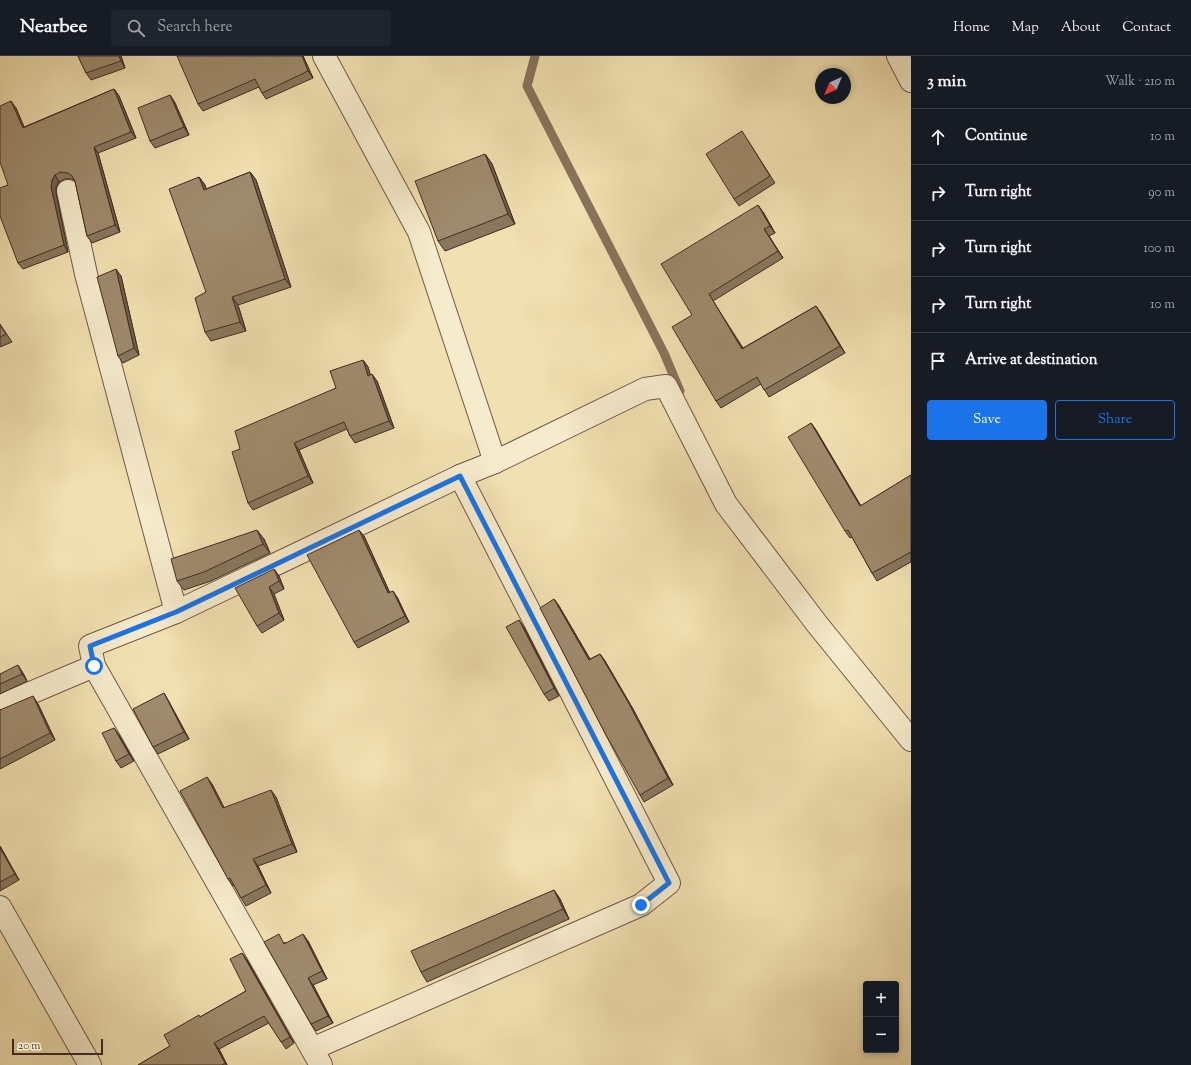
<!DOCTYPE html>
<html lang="en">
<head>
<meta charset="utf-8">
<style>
  body { margin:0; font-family:"Sorts Mill Goudy",serif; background:#20242c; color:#f1f3f6 }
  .controls { position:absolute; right:12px; bottom:12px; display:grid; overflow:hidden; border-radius:4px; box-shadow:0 2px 6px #0003 }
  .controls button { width:36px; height:36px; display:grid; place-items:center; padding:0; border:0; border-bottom:1px solid #363941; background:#171b24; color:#f1f3f6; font:20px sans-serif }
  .compass { position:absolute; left:815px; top:12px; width:36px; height:36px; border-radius:50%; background:#171b24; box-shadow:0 2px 6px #0003; rotate:224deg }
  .scale { position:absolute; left:12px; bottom:10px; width:91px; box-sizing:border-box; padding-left:4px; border:2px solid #442c22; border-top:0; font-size:11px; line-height:14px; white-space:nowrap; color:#442c22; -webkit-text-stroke:3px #f6ebcc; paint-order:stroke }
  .stop { position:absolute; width:12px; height:12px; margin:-9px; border:3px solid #1a73e8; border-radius:50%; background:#fff }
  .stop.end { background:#1a73e8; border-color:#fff; box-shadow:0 1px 4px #0008 }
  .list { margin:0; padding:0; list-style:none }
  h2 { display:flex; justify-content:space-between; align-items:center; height:52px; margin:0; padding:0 16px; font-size:17px }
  h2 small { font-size:13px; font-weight:400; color:#9ea1a6 }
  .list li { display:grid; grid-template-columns:26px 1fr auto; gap:12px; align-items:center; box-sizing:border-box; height:56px; padding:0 16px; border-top:1px solid #363941 }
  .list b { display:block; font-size:15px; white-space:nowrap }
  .list em { font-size:13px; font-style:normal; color:#9ea1a6 }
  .actions { display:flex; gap:8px; padding:12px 16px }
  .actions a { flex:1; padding:9px 0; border:1px solid #1a73e8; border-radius:4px; text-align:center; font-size:14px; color:#1a73e8 }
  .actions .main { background:#1a73e8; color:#fff }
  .icon { flex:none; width:22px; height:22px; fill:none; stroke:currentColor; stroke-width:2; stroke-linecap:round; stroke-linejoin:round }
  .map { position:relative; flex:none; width:911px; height:1009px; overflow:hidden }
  header { display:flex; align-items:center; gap:24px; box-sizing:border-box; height:56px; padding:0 20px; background:#171b24; border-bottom:1px solid #363941 }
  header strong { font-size:19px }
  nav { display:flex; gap:22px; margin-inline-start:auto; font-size:14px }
  .search { width:280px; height:36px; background:#20242c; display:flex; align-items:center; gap:10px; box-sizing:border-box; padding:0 14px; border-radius:4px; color:#9ea1a6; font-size:15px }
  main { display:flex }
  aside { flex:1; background:#171b24 }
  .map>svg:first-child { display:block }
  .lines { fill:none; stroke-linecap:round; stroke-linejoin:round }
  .stream { stroke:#88735a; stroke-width:9 }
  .street-casing { stroke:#6f5946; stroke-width:24 }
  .street { stroke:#f6ebcc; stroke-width:22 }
  .wall { fill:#88775d; stroke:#442c22 }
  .shaded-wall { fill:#6f614c; stroke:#442c22 }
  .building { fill:#9e8a6c; stroke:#442c22 }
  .route { stroke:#1a73e8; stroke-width:5 }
</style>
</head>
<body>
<header>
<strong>Nearbee</strong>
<div class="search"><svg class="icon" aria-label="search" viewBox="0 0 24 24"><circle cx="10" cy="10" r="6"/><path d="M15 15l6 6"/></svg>Search here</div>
<nav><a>Home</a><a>Map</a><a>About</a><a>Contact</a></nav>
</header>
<main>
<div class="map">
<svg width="911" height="1009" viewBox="0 0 911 1009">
  <rect width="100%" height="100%" fill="#f1e0b1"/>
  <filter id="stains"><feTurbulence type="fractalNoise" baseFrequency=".005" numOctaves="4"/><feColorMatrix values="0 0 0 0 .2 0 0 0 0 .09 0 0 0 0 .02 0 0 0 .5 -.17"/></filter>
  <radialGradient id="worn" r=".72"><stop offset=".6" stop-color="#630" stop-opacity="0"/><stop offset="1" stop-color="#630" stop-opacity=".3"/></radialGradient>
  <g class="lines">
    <!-- stream -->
    <path class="stream" d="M535,0l-8,30 137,267 16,38"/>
    <defs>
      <g id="street">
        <path d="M324,0l95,176 76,230"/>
        <path d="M898,0l13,25"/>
        <path d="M68,135l18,83 90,338"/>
        <path d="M94,610l227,399"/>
        <path d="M0,650l94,-40 -4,-20 86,-34 284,-136 35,-14 150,-73 21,-3 60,118 91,120 94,116"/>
        <path d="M0,851l90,158"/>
        <path d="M312,993l329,-144 28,-22 -209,-407"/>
      </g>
    </defs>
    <!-- street casing -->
    <use href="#street" class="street-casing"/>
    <!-- street -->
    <use href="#street" class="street"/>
  </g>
  <!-- wall -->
  <g class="wall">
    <path d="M78,0h43l4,12 -34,12 -5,-7z"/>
    <path d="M303,0l10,22 -47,21 -4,-6 -3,-6 -56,24 -5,-7z"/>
    <path d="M114,33l5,7 17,42 -38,15 22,79 -28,11 -5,-7 -12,-55 -3,-2h-7l-6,3 -3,5v6l12,59 -45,17 -5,-6 -10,-78 8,-77 8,19z"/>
    <path d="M170,39l5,8 14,32 -34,13 -5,-7z"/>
    <path d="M747,83l28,44 -36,23 -5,-7z"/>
    <path d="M485,98l7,10 23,60 -70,27 -7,-10z"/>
    <path d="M250,116l6,8 35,107 -53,18 8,26 -35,10 -6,-9 1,-40 -7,-115 6,8 1,4z"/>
    <path d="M763,156l12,21 -6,3 14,22 -70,43 30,47 73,-42 5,7 24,40 -76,44 -8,-13 -40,24 -5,-7 -24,-86z"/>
    <path d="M121,220l18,79 -16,8 -5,-7z"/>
    <path d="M0,268l12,18 -12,5z"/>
    <path d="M363,304l5,7 2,8 7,6 17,47 -39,15 -5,-7 -3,-7 -48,21 14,33 -60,27 -5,-7 -8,-54 96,-61z"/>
    <path d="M811,367l5,7 45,76 50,-31v87l-34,19 -5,-8 -20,-36 -2,1 -5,-7z"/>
    <path d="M364,480l26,57 7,4 12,25 -51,26 -4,-6z"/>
    <path d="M264,483l6,14 -59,28 -27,9 -7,-9z"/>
    <path d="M274,513l5,7 5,13 -10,5 10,26 -22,13 -5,-7z"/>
    <path d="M554,543l5,7 31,53 10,-5 5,7 28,48 40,76 -29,17 -4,-7z"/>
    <path d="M524,571l35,69 -10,5 -5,-7z"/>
    <path d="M23,617l4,8 -27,13v-20z"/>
    <path d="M168,644l21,39 -31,15 -5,-7z"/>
    <path d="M38,648l17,36 -55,29v-59z"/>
    <path d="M119,679l15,26 -13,7 -5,-7z"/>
    <path d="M212,728l12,24 52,-11 21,55 -39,14 13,27 -25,13 -5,-8 -7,-13 -1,1 -5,-7z"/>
    <path d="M0,790l19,34 -19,11z"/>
    <path d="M554,834l6,9 9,20 -142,63 -6,-10z"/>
    <path d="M308,885l19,38 -14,6 20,38 -17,8 -5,-7 -27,-82 1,1z"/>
    <path d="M242,897l5,7 47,83 -8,6 -17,-26 -50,26 8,16h-89l32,-19 30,-29 46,-26z"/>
  </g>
  <!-- shaded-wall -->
  <g class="shaded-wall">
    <path d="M119,0h2l4,12 -4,-7z"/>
    <path d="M302,0h1l10,22 -5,-7z"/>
    <path d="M114,33l5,7 17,42 -5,-6z"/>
    <path d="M170,39l5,8 14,32 -5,-8z"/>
    <path d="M11,45l5,7 11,26 -4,-6z"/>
    <path d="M94,91l4,6 22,79 -5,-7z"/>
    <path d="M485,98l7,10 23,60 -7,-10z"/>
    <path d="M250,116l6,8 35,107 -6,-8z"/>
    <path d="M55,119l4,7 -3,5v6l12,59 -4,-7 -13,-58 1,-7z"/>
    <path d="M199,121l6,8 5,13 -6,-8z"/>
    <path d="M758,149l5,7 12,21 -5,-7z"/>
    <path d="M764,173l5,7 14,22 -5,-7z"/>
    <path d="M116,213l5,7 18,79 -5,-7z"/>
    <path d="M709,238l4,7 34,55 -5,-7z"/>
    <path d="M232,241l6,8 8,26 -6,-9z"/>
    <path d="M816,250l5,7 24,40 -5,-7z"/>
    <path d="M363,304l5,7 5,16 -5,-7z"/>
    <path d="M372,318l5,7 17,47 -5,-7z"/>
    <path d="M811,367l5,7 49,83 -5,-7z"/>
    <path d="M294,387l5,7 14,33 -5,-7z"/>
    <path d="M257,474l7,9 6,14 -7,-9z"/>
    <path d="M359,474l5,6 29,64 -5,-7z"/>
    <path d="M274,513l5,7 5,13 -5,-8z"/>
    <path d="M269,531l5,7 10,26 -5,-7z"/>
    <path d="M393,535l4,6 12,25 -4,-6z"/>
    <path d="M554,543l5,7 35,60 -5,-6z"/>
    <path d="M519,564l5,7 35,69 -5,-8z"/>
    <path d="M600,598l5,7 28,48 40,76 -5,-7z"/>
    <path d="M18,609l5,8 4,8 -5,-7z"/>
    <path d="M164,637l4,7 21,39 -5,-7z"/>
    <path d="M33,640l5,8 17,36 -5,-7z"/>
    <path d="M114,672l5,7 15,26 -5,-7z"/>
    <path d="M207,721l5,7 16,31 -5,-7z"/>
    <path d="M271,734l5,7 21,55 -5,-8z"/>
    <path d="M0,790l19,34 -4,-6 -15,-26z"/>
    <path d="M253,803l5,7 13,27 -5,-8z"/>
    <path d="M554,834l6,9 9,20 -6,-10z"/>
    <path d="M303,878l5,7 19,38 -5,-8z"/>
    <path d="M242,897l5,7 47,83 -4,-6z"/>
    <path d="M308,922l5,7 20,38 -5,-7z"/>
    <path d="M214,987l5,6 8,16 -2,-2z"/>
  </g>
  <!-- building -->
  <g class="building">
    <path d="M78,0h41l2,5 -35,12z"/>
    <path d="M177,0h125l6,15 -46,22 -7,-14 -57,25z"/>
    <path d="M114,33l17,43 -37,15 21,78 -28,11 -12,-55 -3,-5 -4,-3 -8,-1 -5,3 -3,5 -1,7 13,58 -46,18 -18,-47v-28l8,-3 -8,-23v-56l11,-5 12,27z"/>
    <path d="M170,39l14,32 -34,14 -12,-33z"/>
    <path d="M742,75l28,45 -36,23 -28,-45z"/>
    <path d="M485,98l23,60 -70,27 -23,-60z"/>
    <path d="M250,116l35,107 -53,18 8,25 -35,10 -10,-34 11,-6 -37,-103 30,-12 5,13z"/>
    <path d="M758,149l12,21 -6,3 14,22 -69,43 33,55 74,-43 24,40 -76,44 -7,-13 -41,24 -44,-74 20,-12 -31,-51z"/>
    <path d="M116,213l18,79 -16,8 -21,-79z"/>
    <path d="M0,269l6,9 -6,3z"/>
    <path d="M363,304l5,16 4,-2 17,47 -39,15 -6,-14 -50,21 14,33 -60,27 -16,-51 8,-3 -5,-18 101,-43 -6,-17z"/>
    <path d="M811,367l49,83 51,-31v77l-39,21 -24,-43 -3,1 -57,-94z"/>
    <path d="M257,474l6,14 -59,28 -27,9 -6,-22z"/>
    <path d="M359,474l29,63 5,-2 12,25 -51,26 -47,-87z"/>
    <path d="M274,513l5,12 -10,6 10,26 -22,13 -22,-38z"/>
    <path d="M554,543l35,61 11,-6 28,48 40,76 -28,17 -34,-60 -66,-127z"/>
    <path d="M519,564l35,68 -10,6 -38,-67z"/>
    <path d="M18,609l4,9 -22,10v-10z"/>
    <path d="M164,637l20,39 -31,15 -20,-38z"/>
    <path d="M33,640l17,37 -50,26v-49z"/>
    <path d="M114,672l15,26 -13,7 -14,-28z"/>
    <path d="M207,721l16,31 48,-18 21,54 -39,15 13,26 -25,13 -11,-20 -2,1 -48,-88z"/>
    <path d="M0,792l15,26 -15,8z"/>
    <path d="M554,834l9,19 -142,63 -10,-21z"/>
    <path d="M279,878l5,10 19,-10 19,37 -14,7 20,38 -17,8 -47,-82z"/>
    <path d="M242,897l48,84 -9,5 -17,-26 -50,27 11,20 -3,2h-84l32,-19 -6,-11 35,-20 1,2 46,-26 -16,-32z"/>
  </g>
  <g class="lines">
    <!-- route -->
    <path class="route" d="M94,610l-4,-20 86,-34 284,-136 209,407 -28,22"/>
  </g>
  <rect width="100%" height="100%" filter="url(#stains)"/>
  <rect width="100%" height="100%" fill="url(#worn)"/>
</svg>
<div class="controls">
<button>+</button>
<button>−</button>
</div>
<svg class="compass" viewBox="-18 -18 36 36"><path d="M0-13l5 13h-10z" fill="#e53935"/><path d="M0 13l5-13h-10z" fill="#9ea1a6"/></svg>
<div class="scale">20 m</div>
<div class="stop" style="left:94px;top:610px"></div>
<div class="stop end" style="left:641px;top:849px"></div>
</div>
<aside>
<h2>3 min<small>Walk · 210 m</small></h2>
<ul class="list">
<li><svg class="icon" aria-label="ahead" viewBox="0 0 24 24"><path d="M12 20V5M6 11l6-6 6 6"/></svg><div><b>Continue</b></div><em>10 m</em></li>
<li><svg class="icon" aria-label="right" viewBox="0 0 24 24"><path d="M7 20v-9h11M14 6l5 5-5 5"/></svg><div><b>Turn right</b></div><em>90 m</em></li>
<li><svg class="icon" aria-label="right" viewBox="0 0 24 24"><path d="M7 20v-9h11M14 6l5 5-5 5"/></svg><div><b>Turn right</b></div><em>100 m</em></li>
<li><svg class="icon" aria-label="right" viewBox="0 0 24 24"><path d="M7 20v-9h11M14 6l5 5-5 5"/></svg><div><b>Turn right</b></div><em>10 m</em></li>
<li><svg class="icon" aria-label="arrive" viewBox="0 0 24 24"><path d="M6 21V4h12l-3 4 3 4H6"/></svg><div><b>Arrive at destination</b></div></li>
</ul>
<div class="actions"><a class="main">Save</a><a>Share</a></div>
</aside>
</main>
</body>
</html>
